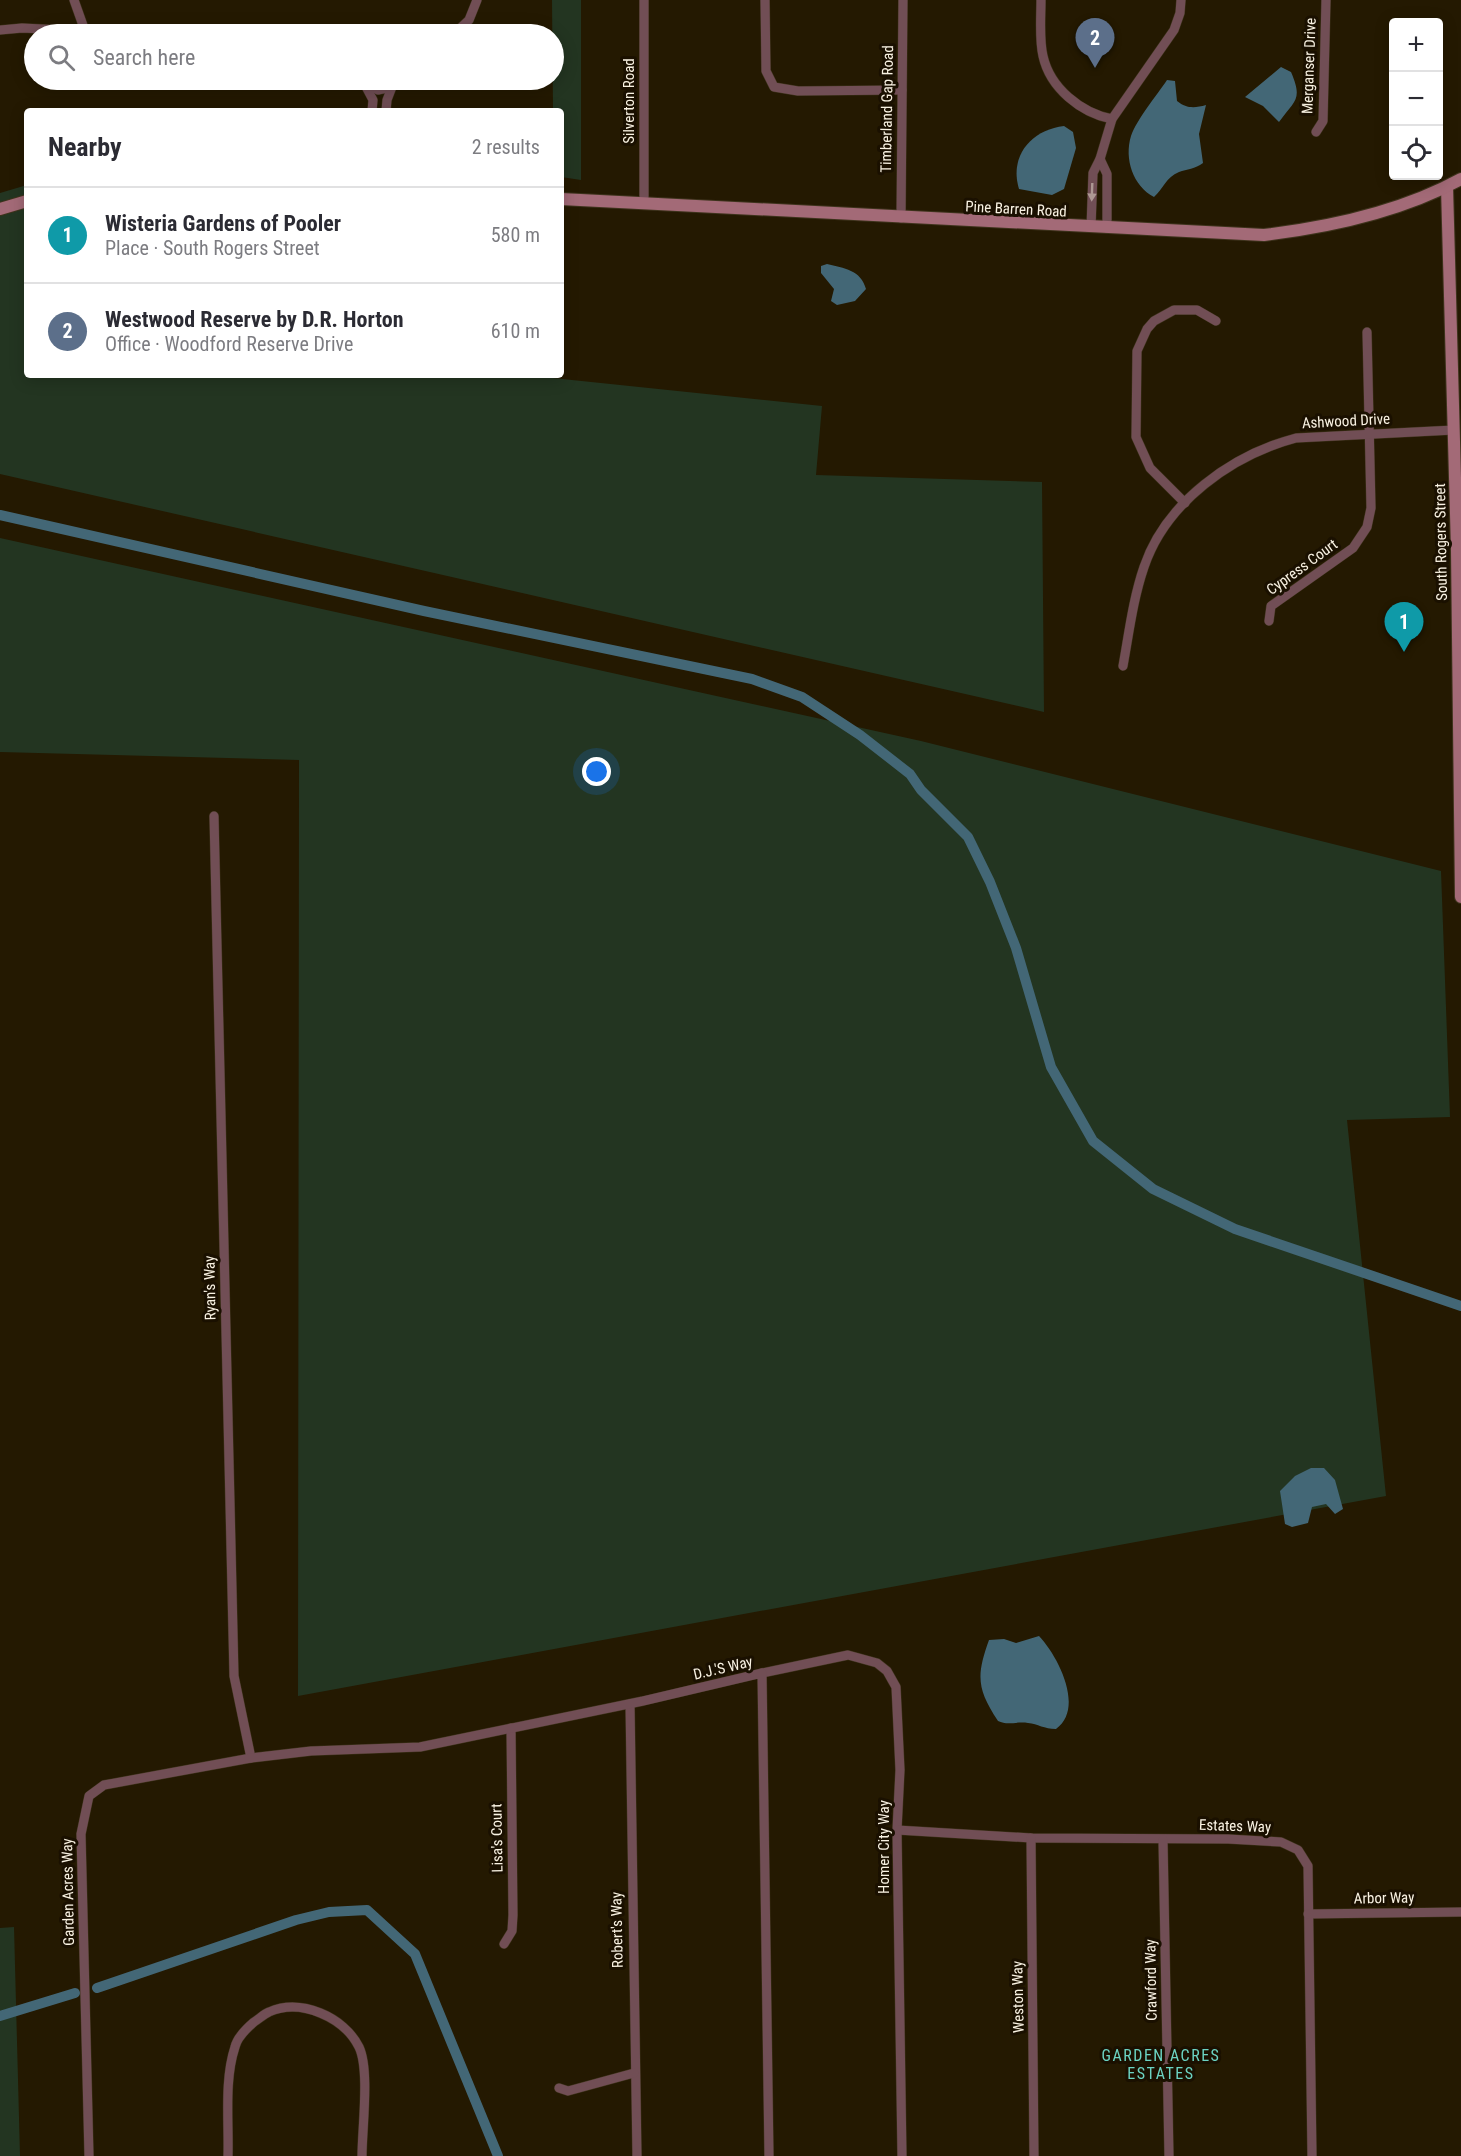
<!DOCTYPE html>
<html lang="en">
<head>
<meta charset="utf-8">
<style>
  body { margin:0; font-family:"Roboto Condensed",sans-serif; background:#f7f7f7; color:#2b2b33 }
  .controls { position:absolute; right:18px; top:18px; display:grid; overflow:hidden; border-radius:6px; box-shadow:0 3px 15px #0003 }
  .controls button { width:54px; height:54px; display:grid; place-items:center; padding:0; border:0; border-bottom:2px solid #e1e1e2; background:#fff; color:#2b2b33; font:30px sans-serif }
  .you { position:absolute; left:597px; top:772px; width:21px; height:21px; margin:-15px; border:4px solid #fff; border-radius:50%; background:#1a73e8; box-shadow:0 0 0 9px #1a73e833 }
  .badge { display:grid; place-items:center; width:39px; height:39px; border-radius:50%; background:#417471; color:#fff; font-size:20px; font-weight:700 }
  .pin { position:absolute; translate:-50% -50px; filter:drop-shadow(0 2px 3px #0008) }
  .pin::after { content:''; position:absolute; top:32px; width:21px; height:18px; background:inherit; clip-path:polygon(0 0,100% 0,50% 100%) }
  .list { margin:0; padding:0; list-style:none }
  h2 { display:flex; justify-content:space-between; align-items:center; height:78px; margin:0; padding:0 24px; font-size:26px }
  h2 small { font-size:20px; font-weight:400; color:#7c7c81 }
  .list li { display:grid; grid-template-columns:39px 1fr auto; gap:18px; align-items:center; box-sizing:border-box; height:96px; padding:0 24px; border-top:2px solid #e1e1e2 }
  .list b { display:block; font-size:22px; white-space:nowrap }
  .list p { margin:0; font-size:20px; white-space:nowrap; color:#7c7c81 }
  .list em { font-size:20px; font-style:normal; color:#7c7c81 }
  .icon { flex:none; width:33px; height:33px; fill:none; stroke:currentColor; stroke-width:2; stroke-linecap:round; stroke-linejoin:round }
  .map { position:relative; flex:none; width:1461px; height:2156px; overflow:hidden }
  .search { position:absolute; background:#fff; box-shadow:0 3px 15px #0003; left:24px; top:24px; width:540px; height:66px; display:flex; align-items:center; gap:15px; box-sizing:border-box; padding:0 21px; border-radius:33px; color:#7c7c81; font-size:22px }
  .panel { position:absolute; background:#fff; box-shadow:0 3px 15px #0003; left:24px; top:108px; width:540px; height:270px; border-radius:6px }
  .map>svg:first-child { display:block }
  .green { fill:#233521 }
  .water { fill:#436776 }
  .lines { fill:none; stroke-linecap:round; stroke-linejoin:round }
  .canal { stroke:#436776; stroke-width:10 }
  .street-casing { stroke:#3e331c; stroke-width:10 }
  .secondary-casing { stroke:#3e331c; stroke-width:14 }
  .street { stroke:#714e55; stroke-width:9 }
  .secondary { stroke:#a36a77; stroke-width:12 }
  .oneway { fill:#ae9894 }
  .labels { text-anchor:middle; dominant-baseline:central; stroke-width:6; stroke-linejoin:round; paint-order:stroke }
  .street-label { font-size:15px; fill:#f9f2e2; stroke:#1a1000 }
  .neighbourhood-label { font-size:16px; letter-spacing:1.5px; fill:#6cd4c3; stroke:#1a1000 }
</style>
</head>
<body>
<div class="map">
<svg width="1461" height="2156" viewBox="0 0 1461 2156">
  <rect width="100%" height="100%" fill="#241901"/>
  <!-- green -->
  <g class="green">
    <path d="M552,0h29v180l-20,-3v-66h-8z"/>
    <path d="M27,185v190h497l298,31 -6,69 226,7 2,230 -1044,-238v-281z"/>
    <path d="M0,538l921,203 520,130 9,246 -103,3 39,376 -1088,200 1,-936 -299,-8z"/>
    <path d="M14,1927l6,229h-20v-228z"/>
  </g>
  <!-- water -->
  <g class="water">
    <path d="M1281,67l10,5c12,28 4,28 -12,50l-16,-16 -18,-9z"/>
    <path d="M1167,80l8,1 2,20c10,8 18,7 29,4l-7,29 4,29c-8,6 -16,6 -24,9 -13,5 -16,17 -25,25 -21,-11 -30,-38 -23,-61 6,-17 26,-41 36,-56z"/>
    <path d="M1064,126l9,6 3,16 -12,41 -12,6 -33,-6c-10,-33 12,-59 45,-63z"/>
    <path d="M827,264c17,4 34,6 39,25l-11,12 -18,4 -6,-4 3,-12 -13,-16v-7z"/>
    <path d="M1311,1468h13l11,12 8,29 -8,5 -9,-10 -14,3 -4,16 -16,4 -7,-3 -5,-33 15,-15z"/>
    <path d="M1039,1636c19,20 46,72 17,93 -12,0 -18,-5 -28,-6 -11,-2 -20,3 -30,-2 -21,-32 -22,-45 -9,-81l15,-1 12,4z"/>
  </g>
  <g class="lines">
    <!-- canal -->
    <g class="canal">
      <path d="M0,515l424,96 328,68 50,18 58,38 50,39 11,16 47,47 22,45 26,66 35,119 42,74 60,48 82,40 226,77"/>
      <path d="M97,1988l199,-68 33,-8 38,-2 48,44 83,202"/>
      <path d="M0,2016l75,-23"/>
    </g>
    <defs>
      <g id="street">
        <path d="M74,0l11,31"/>
        <path d="M765,0l1,71 8,16 24,4 104,-1"/>
        <path d="M1041,0c0,18 -2,39 2,56 7,32 38,57 69,63"/>
        <path d="M0,30l22,-2 126,6"/>
        <path d="M454,34l15,-14 8,-20"/>
        <path d="M360,80l18,10 14,-3 9,-7"/>
        <path d="M365,85l8,15 -1,11"/>
        <path d="M386,111l1,-11 5,-13"/>
        <path d="M1316,132l7,-11 3,-121"/>
        <path d="M1100,159l7,15v54"/>
        <path d="M644,203v-203"/>
        <path d="M901,218l2,-218"/>
        <path d="M1091,227l2,-54 7,-14 12,-40 62,-89 6,-17 1,-13"/>
        <path d="M1185,503l-35,-35 -14,-31 1,-86 10,-22 7,-8 20,-11h23l19,11"/>
        <path d="M1269,621l2,-15 82,-58 14,-21 4,-19 -4,-176"/>
        <path d="M1123,666c6,-33 10,-67 21,-99 22,-65 88,-112 152,-129l158,-8"/>
        <path d="M214,816l20,860 17,82"/>
        <path d="M762,1673l86,-18 29,8 10,8 9,16 4,83 -3,60 5,326"/>
        <path d="M630,1704l7,452"/>
        <path d="M897,1830l134,8 197,1 53,3 17,8 10,16 4,290"/>
        <path d="M1031,1838l3,318"/>
        <path d="M1163,1840l6,316"/>
        <path d="M1308,1914l153,-2"/>
        <path d="M504,1944l8,-13 1,-16 -2,-187"/>
        <path d="M559,2088l9,3 66,-18"/>
        <path d="M89,2156l-8,-322 8,-38 15,-11 147,-27 60,-7 109,-4 223,-46 119,-28 7,483"/>
        <path d="M228,2156c1,-35 -4,-76 7,-109 2,-9 12,-19 19,-25 5,-3 10,-8 15,-10 32,-14 75,5 90,35 11,23 3,82 3,109"/>
      </g>
      <g id="secondary">
        <path d="M1447,187l10,363 4,347"/>
        <path d="M561,199l703,36c67,-8 137,-23 197,-56"/>
        <path d="M0,209l27,-8"/>
      </g>
    </defs>
    <!-- street casing -->
    <use href="#street" class="street-casing"/>
    <!-- secondary casing -->
    <use href="#secondary" class="secondary-casing"/>
    <!-- street -->
    <use href="#street" class="street"/>
    <!-- secondary -->
    <use href="#secondary" class="secondary"/>
  </g>
  <!-- one-way arrows -->
  <defs><path id="oneway-solid" d="M-6-.8H1V-3.2L6.5 0L1 3.2V.8H-6Z" transform="scale(1.5)"/></defs>
  <use class="oneway" href="#oneway-solid" transform="translate(1092 192) rotate(92)"/>
  <g class="labels">
    <!-- street labels -->
    <g class="street-label">
      <text transform="translate(1309 66) rotate(-88)">Merganser Drive</text>
      <text transform="translate(629 101) rotate(-90)">Silverton Road</text>
      <text transform="translate(887 109) rotate(-89)">Timberland Gap Road</text>
      <text transform="translate(1016 209) rotate(3)">Pine Barren Road</text>
      <text transform="translate(1346 421) rotate(-3)">Ashwood Drive</text>
      <text transform="translate(1441 542) rotate(-91)">South Rogers Street</text>
      <text transform="translate(1302 567) rotate(-36)">Cypress Court</text>
      <text transform="translate(210 1288) rotate(-91)">Ryan's Way</text>
      <text transform="translate(723 1668) rotate(-13)">D.J.'S Way</text>
      <text transform="translate(1235 1826) rotate(2)">Estates Way</text>
      <text transform="translate(497 1838) rotate(-91)">Lisa's Court</text>
      <text transform="translate(884 1847) rotate(-90)">Homer City Way</text>
      <text transform="translate(68 1892) rotate(-91)">Garden Acres Way</text>
      <text transform="translate(1384 1898) rotate(-1)">Arbor Way</text>
      <text transform="translate(617 1930) rotate(-91)">Robert's Way</text>
      <text transform="translate(1151 1980) rotate(-91)">Crawford Way</text>
      <text transform="translate(1018 1997) rotate(-91)">Weston Way</text>
    </g>
    <!-- neighbourhood labels -->
    <g class="neighbourhood-label">
      <text x="1161" y="2055">GARDEN ACRES<tspan x="1161" dy="18">ESTATES</tspan></text>
    </g>
  </g>
</svg>
<div class="controls">
<button>+</button>
<button>−</button>
<button><svg class="icon" aria-label="locate" viewBox="0 0 24 24"><circle cx="12" cy="12" r="6"/><path d="M12 2v4M12 18v4M2 12h4M18 12h4"/></svg></button>
</div>
<div class="you"></div>
<div class="pin badge" style="left:1404px;top:652px;background:#0f9aa8">1</div>
<div class="pin badge" style="left:1095px;top:68px;background:#5c6f8a">2</div>
<div class="search"><svg class="icon" aria-label="search" viewBox="0 0 24 24"><circle cx="10" cy="10" r="6"/><path d="M15 15l6 6"/></svg>Search here</div>
<section class="panel">
<h2>Nearby<small>2 results</small></h2>
<ul class="list">
<li><span class="badge" style="background:#0f9aa8">1</span><div><b>Wisteria Gardens of Pooler</b><p>Place · South Rogers Street</p></div><em>580 m</em></li>
<li><span class="badge" style="background:#5c6f8a">2</span><div><b>Westwood Reserve by D.R. Horton</b><p>Office · Woodford Reserve Drive</p></div><em>610 m</em></li>
</ul>
</section>
</div>
</body>
</html>
